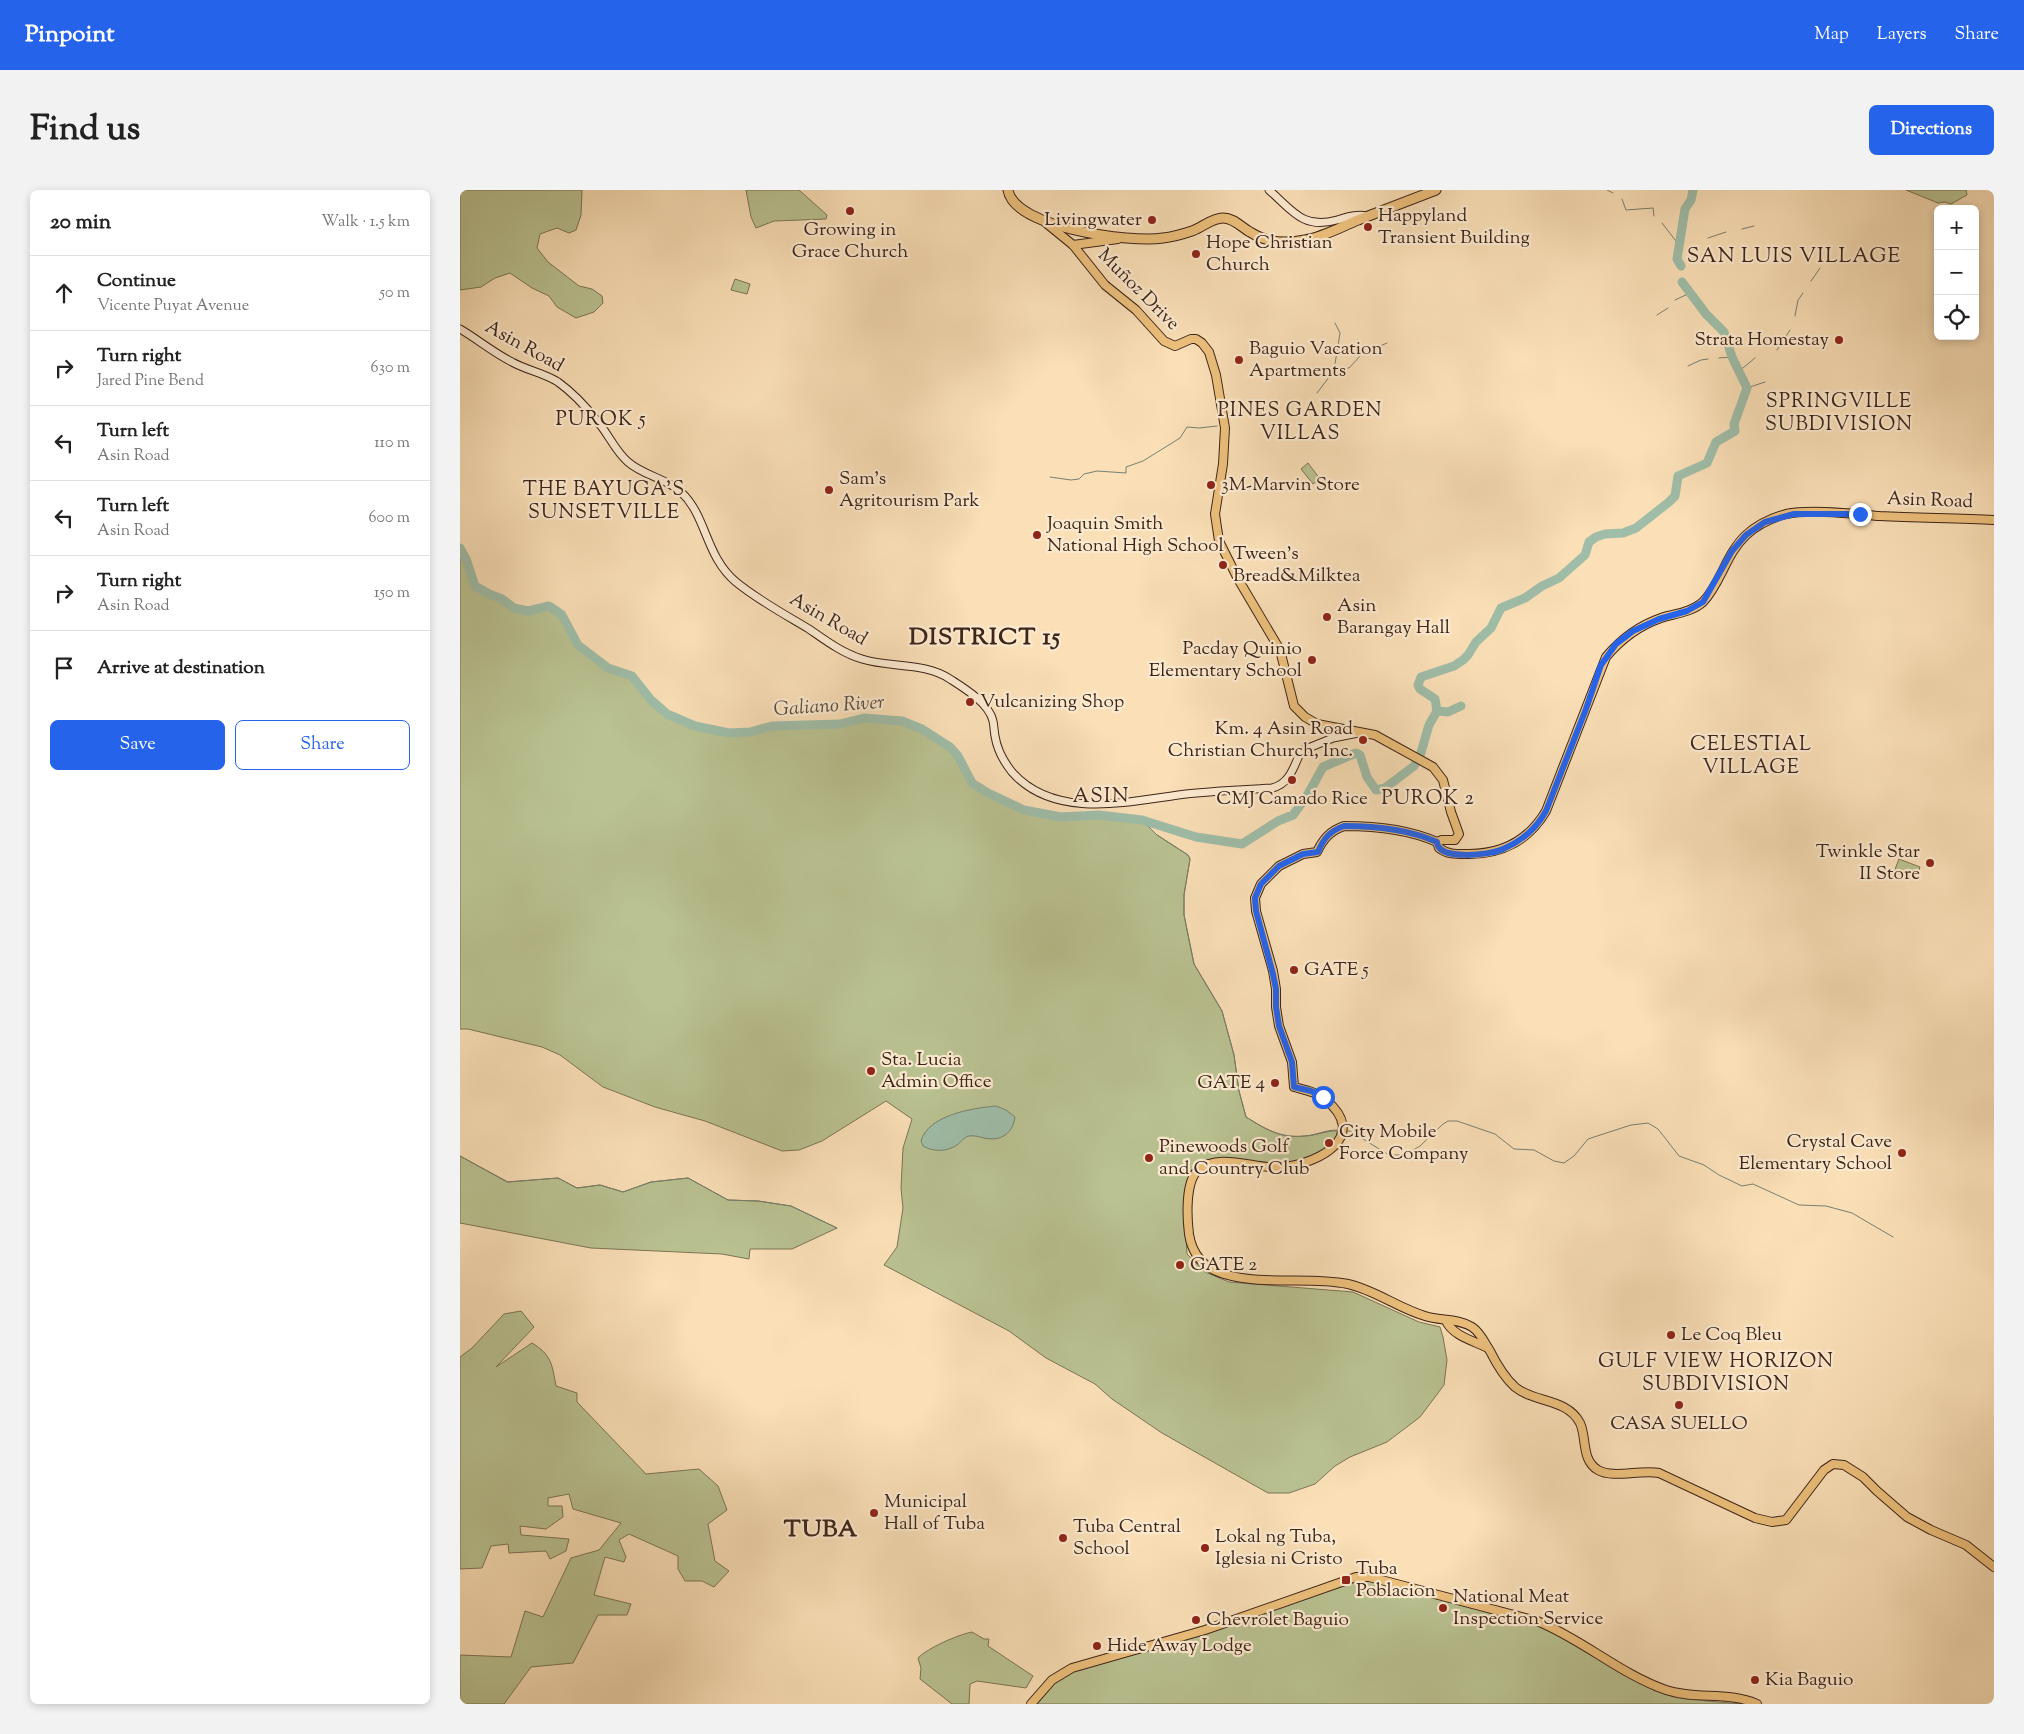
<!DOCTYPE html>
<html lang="en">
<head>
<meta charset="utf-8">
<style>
  body { margin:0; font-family:"Sorts Mill Goudy",serif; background:#f2f2f2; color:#222 }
  .controls { position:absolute; right:15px; top:15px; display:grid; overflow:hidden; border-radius:8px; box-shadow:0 2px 8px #0003 }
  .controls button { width:45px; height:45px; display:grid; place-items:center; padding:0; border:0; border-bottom:1px solid #e0e0e0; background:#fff; color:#222; font:25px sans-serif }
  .stop { position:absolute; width:15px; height:15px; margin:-11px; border:4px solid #2563eb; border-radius:50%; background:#fff }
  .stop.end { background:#2563eb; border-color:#fff; box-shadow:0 1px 5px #0008 }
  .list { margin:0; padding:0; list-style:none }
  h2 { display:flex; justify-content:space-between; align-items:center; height:65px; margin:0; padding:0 20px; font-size:21px }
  h2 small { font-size:16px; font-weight:400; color:#767676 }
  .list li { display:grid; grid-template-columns:32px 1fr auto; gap:15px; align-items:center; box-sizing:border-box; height:75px; padding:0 20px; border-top:1px solid #e0e0e0 }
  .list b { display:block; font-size:19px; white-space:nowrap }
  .list p { margin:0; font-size:16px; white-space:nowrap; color:#767676 }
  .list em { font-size:16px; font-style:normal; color:#767676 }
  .actions { display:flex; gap:10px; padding:15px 20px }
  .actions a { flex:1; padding:11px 0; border:1px solid #2563eb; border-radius:8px; text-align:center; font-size:18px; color:#2563eb }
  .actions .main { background:#2563eb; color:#fff }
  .icon { flex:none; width:28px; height:28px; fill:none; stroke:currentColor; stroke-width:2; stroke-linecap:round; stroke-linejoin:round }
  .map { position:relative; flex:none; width:1534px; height:1514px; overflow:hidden; border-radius:8px }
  header { display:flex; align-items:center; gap:30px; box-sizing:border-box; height:70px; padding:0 25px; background:#2563eb; color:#fff }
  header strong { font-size:24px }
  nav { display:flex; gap:28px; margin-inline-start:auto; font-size:18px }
  .intro { display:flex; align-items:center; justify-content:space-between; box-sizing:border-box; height:120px; padding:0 30px }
  h1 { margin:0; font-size:35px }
  .button { padding:12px 22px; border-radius:8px; background:#2563eb; color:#fff; font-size:18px; font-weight:700 }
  main { display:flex; gap:30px; padding:0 30px }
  aside { flex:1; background:#fff; border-radius:8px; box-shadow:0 2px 8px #0003 }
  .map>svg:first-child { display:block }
  .green { fill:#bac292; stroke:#7c7456 }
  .water { fill:#9fbda8; stroke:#78806f }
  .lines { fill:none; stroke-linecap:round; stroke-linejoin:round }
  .stream { stroke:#78806f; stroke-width:1 }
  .river { stroke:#9fbda8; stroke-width:9 }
  .secondary-casing { stroke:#3d251a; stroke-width:9 }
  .primary-casing { stroke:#3d251a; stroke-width:10 }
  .highway-casing { stroke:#3d251a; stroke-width:11 }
  .secondary { stroke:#fcead0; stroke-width:7 }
  .primary { stroke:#edc07c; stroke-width:8 }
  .highway { stroke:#edc07c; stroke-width:9 }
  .route { stroke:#2563eb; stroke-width:6 }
  .poi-dot { fill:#8f2418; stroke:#fcead0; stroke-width:2 }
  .labels { text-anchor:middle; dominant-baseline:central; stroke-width:4.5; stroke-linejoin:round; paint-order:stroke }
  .poi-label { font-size:19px; fill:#3d251a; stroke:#fcead0; text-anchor:start }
  .street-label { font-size:19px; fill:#3d251a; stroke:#fcead0 }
  .neighbourhood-label { font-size:20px; letter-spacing:1px; fill:#3d251a; stroke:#fcead0 }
  .water-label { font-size:20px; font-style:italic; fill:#564b3e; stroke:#fcead0 }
  .quarter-label { font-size:21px; letter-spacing:1px; fill:#3d251a; stroke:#fcead0 }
  .district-label { font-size:24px; font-weight:bold; letter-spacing:1px; fill:#3d251a; stroke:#fcead0 }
</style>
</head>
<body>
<header>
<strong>Pinpoint</strong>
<nav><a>Map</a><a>Layers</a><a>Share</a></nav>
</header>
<div class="intro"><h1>Find us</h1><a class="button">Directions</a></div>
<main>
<aside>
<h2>20 min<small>Walk · 1.5 km</small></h2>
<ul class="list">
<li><svg class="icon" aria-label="ahead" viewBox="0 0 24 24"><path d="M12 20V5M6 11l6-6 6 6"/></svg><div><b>Continue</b><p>Vicente Puyat Avenue</p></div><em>50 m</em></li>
<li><svg class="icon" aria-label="right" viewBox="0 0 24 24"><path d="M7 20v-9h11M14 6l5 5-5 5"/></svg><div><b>Turn right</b><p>Jared Pine Bend</p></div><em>630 m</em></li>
<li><svg class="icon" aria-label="left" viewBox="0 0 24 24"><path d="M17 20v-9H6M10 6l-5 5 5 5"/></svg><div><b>Turn left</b><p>Asin Road</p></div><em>110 m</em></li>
<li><svg class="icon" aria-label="left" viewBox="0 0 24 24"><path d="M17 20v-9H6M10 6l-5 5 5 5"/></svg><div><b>Turn left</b><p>Asin Road</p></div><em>600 m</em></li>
<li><svg class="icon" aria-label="right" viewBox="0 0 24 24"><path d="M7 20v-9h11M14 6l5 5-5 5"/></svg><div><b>Turn right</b><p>Asin Road</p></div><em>150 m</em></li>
<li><svg class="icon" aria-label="arrive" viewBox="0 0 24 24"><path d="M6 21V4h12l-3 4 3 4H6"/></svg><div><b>Arrive at destination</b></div></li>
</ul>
<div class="actions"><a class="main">Save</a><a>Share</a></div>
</aside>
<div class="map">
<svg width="1534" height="1514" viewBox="0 0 1534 1514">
  <rect width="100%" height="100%" fill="#fadfb7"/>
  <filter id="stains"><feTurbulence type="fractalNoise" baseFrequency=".004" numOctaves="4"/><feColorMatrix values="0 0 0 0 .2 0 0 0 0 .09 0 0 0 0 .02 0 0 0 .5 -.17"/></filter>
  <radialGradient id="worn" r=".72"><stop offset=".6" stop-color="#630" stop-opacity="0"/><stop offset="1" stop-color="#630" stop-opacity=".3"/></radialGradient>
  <!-- green -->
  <g class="green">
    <path d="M0,0h122l-1,25 -5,15 -7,3 -12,-5 -17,6 -3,14 11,14 31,24 13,3 10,7 1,7 -9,9 -18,6 -19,-11 -8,-11 -17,-8 -22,-15 -15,5 -14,9 -21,3z"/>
    <path d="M286,0h53l28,25 -1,4 -52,2 -18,7 -5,-11z"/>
    <path d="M1446,0h60l1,5 -16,9 -6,-2 -7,1z"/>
    <path d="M275,89l15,5 -3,10 -16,-4z"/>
    <path d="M848,273l12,16 -7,5 -12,-15z"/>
    <path d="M0,358l6,11 9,27 14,8 13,5 12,9 14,3 21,-5 6,4 7,5 16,30 30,23 24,8 19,24 16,14 28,12 34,7 21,-1 22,-6 68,-2 24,-6 38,3 20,8 28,18 8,9 14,27 16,10 36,17 37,7 38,-2 43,5 15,15 31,20 2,4 -6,36v20l10,49 28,47 12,44 5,36 7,26c19,12 35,22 59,19 11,-1 21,-6 32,-6v6c-17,38 -89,26 -122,23l-28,24 -3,19 3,52 18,18 24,10 124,10 66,30 21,5 3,10 4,23 -3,25 -24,32 -33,25 -37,15 -15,9 -20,18 -26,9h-21l-106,-60 -50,-34 -17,-15 -49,-26 -37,-27 -125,-66 13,-18 6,-39 -2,-20 2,-40 9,-29 -26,-18 -64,40 -23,9 -17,1 -77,-30 -50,-14 -52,-20 -43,-32 -18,-8 -74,-18h-8z"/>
    <path d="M1439,669l21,8 -4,12 -22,-7z"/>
    <path d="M0,966l48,26 50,-4 19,10 23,-3 23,7 28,-10 37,-4 40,22 30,1 33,5 46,22 -45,21h-42l-1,10 -27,-5 -131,-6 -131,-25z"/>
    <path d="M61,1121l13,16 -38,40 36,-24c20,12 20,22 24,43l21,7v9l69,72 53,-5 19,17 9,24 -19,14 7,37 14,10 -15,16 -12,-6h-17l-7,-12v-13l-49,-22 -10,6 7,17 -2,5 -19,-5 -11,38 37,9 -4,11h-29l-25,48 -42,4 -27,37h-44v-49l51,2 14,-46 18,6 28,-59 28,-8 22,-27 -48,-14 -4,-15 -21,4v8h14l1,11 -17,12 -26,-3 1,9 48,4 -3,12 -16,8 -4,-8 -37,2 -1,-9 -17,2 -9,22 -22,1v-212l12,-9 32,-34z"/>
    <path d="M911,1391l139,34 43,16 102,60 30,8 56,5h-706l21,-22 14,-11 133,-38 147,-50z"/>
    <path d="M512,1442l12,7h5l-1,7 45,30 -7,12 -49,-7 -7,3 -1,20h-17l-32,-25 1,-11 -3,-10c10,-10 39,-23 54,-26z"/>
  </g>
  <!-- water -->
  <path class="water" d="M536,916l10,4 9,7c-2,16 -14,25 -31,21 -5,-1 -9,-3 -15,-2 -5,1 -8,6 -12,9 -10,7 -24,7 -34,1l-2,-5c7,-26 52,-33 75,-35z"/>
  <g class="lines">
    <!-- stream -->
    <g class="stream">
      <path d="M1147,0l6,3"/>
      <path d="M1162,9l4,11 27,-2 1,8"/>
      <path d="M1202,33l17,22"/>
      <path d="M1282,39l12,-3"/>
      <path d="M1248,48l18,-6"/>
      <path d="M1351,91l9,-13"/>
      <path d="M1215,110l15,-7"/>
      <path d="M1197,125l11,-7"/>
      <path d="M1335,126l3,-16 5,-7"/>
      <path d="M875,133l5,10 -5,31"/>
      <path d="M1317,160l13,-20"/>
      <path d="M1259,168l13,-1"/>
      <path d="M1228,176l13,-6 7,-1"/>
      <path d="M881,179l8,-1 13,-14 25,-11"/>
      <path d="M1278,182l17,-14"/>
      <path d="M1287,198l18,-6"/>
      <path d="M857,203l16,-21"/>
      <path d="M590,287l21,3 8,-1 5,-5 13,-3 29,2v-6l17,-6 37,-23 7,-11 12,1 18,-2"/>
      <path d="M682,630l15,15 31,20 2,4 -6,36v20l10,49 28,47 12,44 5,36 7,26c20,12 33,21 58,19 12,0 23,-6 35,-5"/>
      <path d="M885,941h5l39,24h16l15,-9 23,-22 5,-3h9l38,13 19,15 20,1 20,11 10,2 10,-7 14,-17 43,-14 17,-2 10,6 21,27 25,9 15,10 23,11 11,-2 46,21 27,1 26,7 41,24"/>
      <path d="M0,966l47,26 51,-4 19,10 23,-3 23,7 28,-10 37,-4 40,22 30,1 33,5 46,22"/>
    </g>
    <!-- river -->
    <g class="river">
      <path d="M1221,76l-4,-7 8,-50 6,-9 2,-10"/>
      <path d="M0,358l6,11 9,27 14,8 13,5 12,9 14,3 21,-5 6,4 7,5 16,30 30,23 24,8 19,24 16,14 28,12 34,7 21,-1 22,-6 68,-2 24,-6 38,3 20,8 28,18 8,9 14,27 16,10 36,17 37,7 38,-2 43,5 54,17 46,7 36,-23 15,-6 14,-19 16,-29 33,-14 4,2 7,22 9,13 9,-2 29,-22 6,-10 9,-31 8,-14 -2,-12 -15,-10 -2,-4 3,-8 33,-11 9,-6 5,-5 8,-13 15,-14 10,-20 24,-10 17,-12 17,-8 26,-23 4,-13 7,-5 9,-3 18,-1 13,-5 33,-26 6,-6 3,-20 29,-13 9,-21 19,-11 -1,-7 13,-36 -15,-31 -8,-25 -18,-18 -24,-32"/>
      <path d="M977,521l11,1 13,-6"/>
    </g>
    <defs>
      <g id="secondary">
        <path d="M809,0c23,20 34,40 68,30 11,-3 19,-6 30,-4"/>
        <path d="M0,139c17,10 34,24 52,33 14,8 32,11 46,20 14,10 29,26 40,40 11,13 17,29 30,40 16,14 38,16 53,30 26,24 24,64 55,90 22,18 48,32 73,47 16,11 33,24 53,30 28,9 63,3 88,20 14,9 39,24 43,42 1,4 1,10 2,15 2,13 9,26 17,36 43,49 119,29 174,22 29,-3 58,-4 86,-6 18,-4 22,-22 29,-37l32,-13 25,-5"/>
      </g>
      <g id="primary">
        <path d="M586,33l27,22 32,40 31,25 28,31 11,5 16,-7h5l6,4 7,9 7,23 9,53 -2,36 -8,50 4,27 19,38 42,71 14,56 11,11 12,7 58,11 58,32 10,13 8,32 8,22 -4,6h-13l-5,2"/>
        <path d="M613,55l45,-6"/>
        <path d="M977,652c-29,-13 -62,-16 -93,-16 -14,5 -21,13 -27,26l-14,2 -24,12 -18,18 -6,14 1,13 17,60 3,18v18l3,19 13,36 2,25c11,3 23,5 32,13 43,36 -6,63 -42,67 -26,4 -63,-16 -86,3 -13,12 -11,48 -9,64 3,20 15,34 35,40 40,12 84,2 124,10 27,6 50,24 77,32 15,5 33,2 47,11 9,6 12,15 18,24 6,12 15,27 25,36 19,16 52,11 65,36 7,15 1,37 18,47 15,9 43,-1 61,3l96,45 17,4 14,-2 38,-50 9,-6 11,1 19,12 14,14 30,26 24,13 35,15 28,22"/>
        <path d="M977,652l2,6c9,7 19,6 30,6 33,0 60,-14 77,-43l60,-154c15,-18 32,-31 55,-39 13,-4 31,-6 42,-16 18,-19 23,-48 43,-67 11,-10 25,-17 40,-21 24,-5 68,0 94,2 38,2 76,2 114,4"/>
        <path d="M986,1131c7,15 28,20 42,27"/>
        <path d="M571,1514l21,-24 20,-12 133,-38 151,-53h13l20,5 148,39c45,18 83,53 129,69 30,10 62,1 91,14"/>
      </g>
      <path id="highway" d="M548,0c6,38 123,53 155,48 10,-1 20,-4 29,-7 11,-4 20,-13 31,-13 11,0 18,9 27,14 16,10 36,12 55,8 18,-3 36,-13 53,-20 26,-10 52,-20 78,-30"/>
    </defs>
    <!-- secondary casing -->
    <use href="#secondary" class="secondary-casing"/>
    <!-- primary casing -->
    <use href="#primary" class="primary-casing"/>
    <!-- highway casing -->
    <use href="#highway" class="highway-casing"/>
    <!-- secondary -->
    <use href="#secondary" class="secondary"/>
    <!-- primary -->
    <use href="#primary" class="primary"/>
    <!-- highway -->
    <use href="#highway" class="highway"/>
  </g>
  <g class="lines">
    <!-- route -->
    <path class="route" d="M863,907l-12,-6 -17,-4 -2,-25 -13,-36 -3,-19v-18l-3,-15 -17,-63 -1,-13 6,-14 18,-18 24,-12 15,-2c5,-13 12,-21 26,-26 31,0 64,3 93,16 1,19 54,13 66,7 19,-8 33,-20 43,-38l40,-102 15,-44 15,-21 17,-13 26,-12 28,-8 16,-9 29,-51 14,-16 19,-13 29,-8h66"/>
  </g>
  <!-- markers -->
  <g class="poi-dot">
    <circle cx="390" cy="21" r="5"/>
    <circle cx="692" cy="30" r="5"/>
    <circle cx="908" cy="37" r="5"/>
    <circle cx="736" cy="64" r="5"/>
    <circle cx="1379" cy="150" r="5"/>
    <circle cx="779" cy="170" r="5"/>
    <circle cx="751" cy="295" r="5"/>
    <circle cx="369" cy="300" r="5"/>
    <circle cx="577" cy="345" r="5"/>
    <circle cx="763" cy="375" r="5"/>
    <circle cx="867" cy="427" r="5"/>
    <circle cx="852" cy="470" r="5"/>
    <circle cx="510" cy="512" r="5"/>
    <circle cx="903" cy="550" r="5"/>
    <circle cx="832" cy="590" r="5"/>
    <circle cx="1470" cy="673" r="5"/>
    <circle cx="834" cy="780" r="5"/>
    <circle cx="411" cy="881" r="5"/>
    <circle cx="815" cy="893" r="5"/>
    <circle cx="869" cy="953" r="5"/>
    <circle cx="1442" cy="963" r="5"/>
    <circle cx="689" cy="968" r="5"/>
    <circle cx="720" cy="1075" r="5"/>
    <circle cx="1211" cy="1145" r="5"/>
    <circle cx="1219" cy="1215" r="5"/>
    <circle cx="414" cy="1323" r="5"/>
    <circle cx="603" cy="1348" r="5"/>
    <circle cx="745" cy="1358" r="5"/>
    <rect x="881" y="1385" width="10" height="10" rx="2.5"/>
    <circle cx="983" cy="1418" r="5"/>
    <circle cx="736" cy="1430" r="5"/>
    <circle cx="637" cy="1456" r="5"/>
    <circle cx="1295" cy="1490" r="5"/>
  </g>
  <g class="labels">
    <!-- poi labels -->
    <g class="poi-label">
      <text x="918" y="26">Happyland<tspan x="918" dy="22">Transient Building</tspan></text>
      <text x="682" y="30" text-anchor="end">Livingwater</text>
      <text x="390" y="40" text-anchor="middle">Growing in<tspan x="390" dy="22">Grace Church</tspan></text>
      <text x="746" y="53">Hope Christian<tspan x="746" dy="22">Church</tspan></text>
      <text x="1369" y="150" text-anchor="end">Strata Homestay</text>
      <text x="789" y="159">Baguio Vacation<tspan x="789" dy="22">Apartments</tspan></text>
      <text x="379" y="289">Sam's<tspan x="379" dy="22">Agritourism Park</tspan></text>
      <text x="761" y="295">3M-Marvin Store</text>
      <text x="587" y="334">Joaquin Smith<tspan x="587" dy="22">National High School</tspan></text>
      <text x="773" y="364">Tween's<tspan x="773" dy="22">Bread&amp;Milktea</tspan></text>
      <text x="877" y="416">Asin<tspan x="877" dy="22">Barangay Hall</tspan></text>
      <text x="842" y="459" text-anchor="end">Pacday Quinio<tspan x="842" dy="22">Elementary School</tspan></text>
      <text x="520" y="512">Vulcanizing Shop</text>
      <text x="893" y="539" text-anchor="end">Km. 4 Asin Road<tspan x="893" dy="22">Christian Church, Inc.</tspan></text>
      <text x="832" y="609" text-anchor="middle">CMJ Camado Rice</text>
      <text x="1460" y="662" text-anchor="end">Twinkle Star<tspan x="1460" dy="22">II Store</tspan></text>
      <text x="844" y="780">GATE 5</text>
      <text x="421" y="870">Sta. Lucia<tspan x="421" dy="22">Admin Office</tspan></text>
      <text x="805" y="893" text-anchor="end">GATE 4</text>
      <text x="879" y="942">City Mobile<tspan x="879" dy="22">Force Company</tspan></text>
      <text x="1432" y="952" text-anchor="end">Crystal Cave<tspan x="1432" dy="22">Elementary School</tspan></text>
      <text x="699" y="957">Pinewoods Golf<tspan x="699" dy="22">and Country Club</tspan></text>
      <text x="730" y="1075">GATE 2</text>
      <text x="1221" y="1145">Le Coq Bleu</text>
      <text x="1219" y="1234" text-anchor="middle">CASA SUELLO</text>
      <text x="424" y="1312">Municipal<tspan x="424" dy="22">Hall of Tuba</tspan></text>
      <text x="613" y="1337">Tuba Central<tspan x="613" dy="22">School</tspan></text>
      <text x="755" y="1347">Lokal ng Tuba,<tspan x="755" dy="22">Iglesia ni Cristo</tspan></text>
      <text x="896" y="1379">Tuba<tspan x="896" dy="22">Poblacion</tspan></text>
      <text x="993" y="1407">National Meat<tspan x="993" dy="22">Inspection Service</tspan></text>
      <text x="746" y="1430">Chevrolet Baguio</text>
      <text x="647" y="1456">Hide Away Lodge</text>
      <text x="1305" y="1490">Kia Baguio</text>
    </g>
    <!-- street labels -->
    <g class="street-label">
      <text transform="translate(678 100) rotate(45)">Muñoz Drive</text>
      <text transform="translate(64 157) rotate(29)">Asin Road</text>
      <text transform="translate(1470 311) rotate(2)">Asin Road</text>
      <text transform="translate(368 430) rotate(30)">Asin Road</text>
    </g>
    <!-- neighbourhood labels -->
    <g class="neighbourhood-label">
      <text x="1379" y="212">SPRINGVILLE<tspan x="1379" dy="23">SUBDIVISION</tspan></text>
      <text x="840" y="221">PINES GARDEN<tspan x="840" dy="23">VILLAS</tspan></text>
      <text x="141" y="230">PUROK 5</text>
      <text x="144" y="300">THE BAYUGA'S<tspan x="144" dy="23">SUNSETVILLE</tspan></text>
      <text x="1291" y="555">CELESTIAL<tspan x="1291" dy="23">VILLAGE</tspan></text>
      <text x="968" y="609">PUROK 2</text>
      <text x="1256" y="1172">GULF VIEW HORIZON<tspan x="1256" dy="23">SUBDIVISION</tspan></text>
    </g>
    <!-- water labels -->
    <g class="water-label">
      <text transform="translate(369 517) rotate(-4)">Galiano River</text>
    </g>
    <!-- quarter labels -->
    <g class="quarter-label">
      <text x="1334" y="67">SAN LUIS VILLAGE</text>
      <text x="641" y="607">ASIN</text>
    </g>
    <!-- district labels -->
    <g class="district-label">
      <text x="525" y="448">DISTRICT 15</text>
      <text x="361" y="1340">TUBA</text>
    </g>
  </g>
  <rect width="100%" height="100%" filter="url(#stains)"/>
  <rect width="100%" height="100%" fill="url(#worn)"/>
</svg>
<div class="controls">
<button>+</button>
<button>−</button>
<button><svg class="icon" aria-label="locate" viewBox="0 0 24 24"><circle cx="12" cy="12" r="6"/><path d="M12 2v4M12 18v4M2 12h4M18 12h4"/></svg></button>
</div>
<div class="stop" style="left:863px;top:907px"></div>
<div class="stop end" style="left:1400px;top:324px"></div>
</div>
</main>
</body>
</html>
